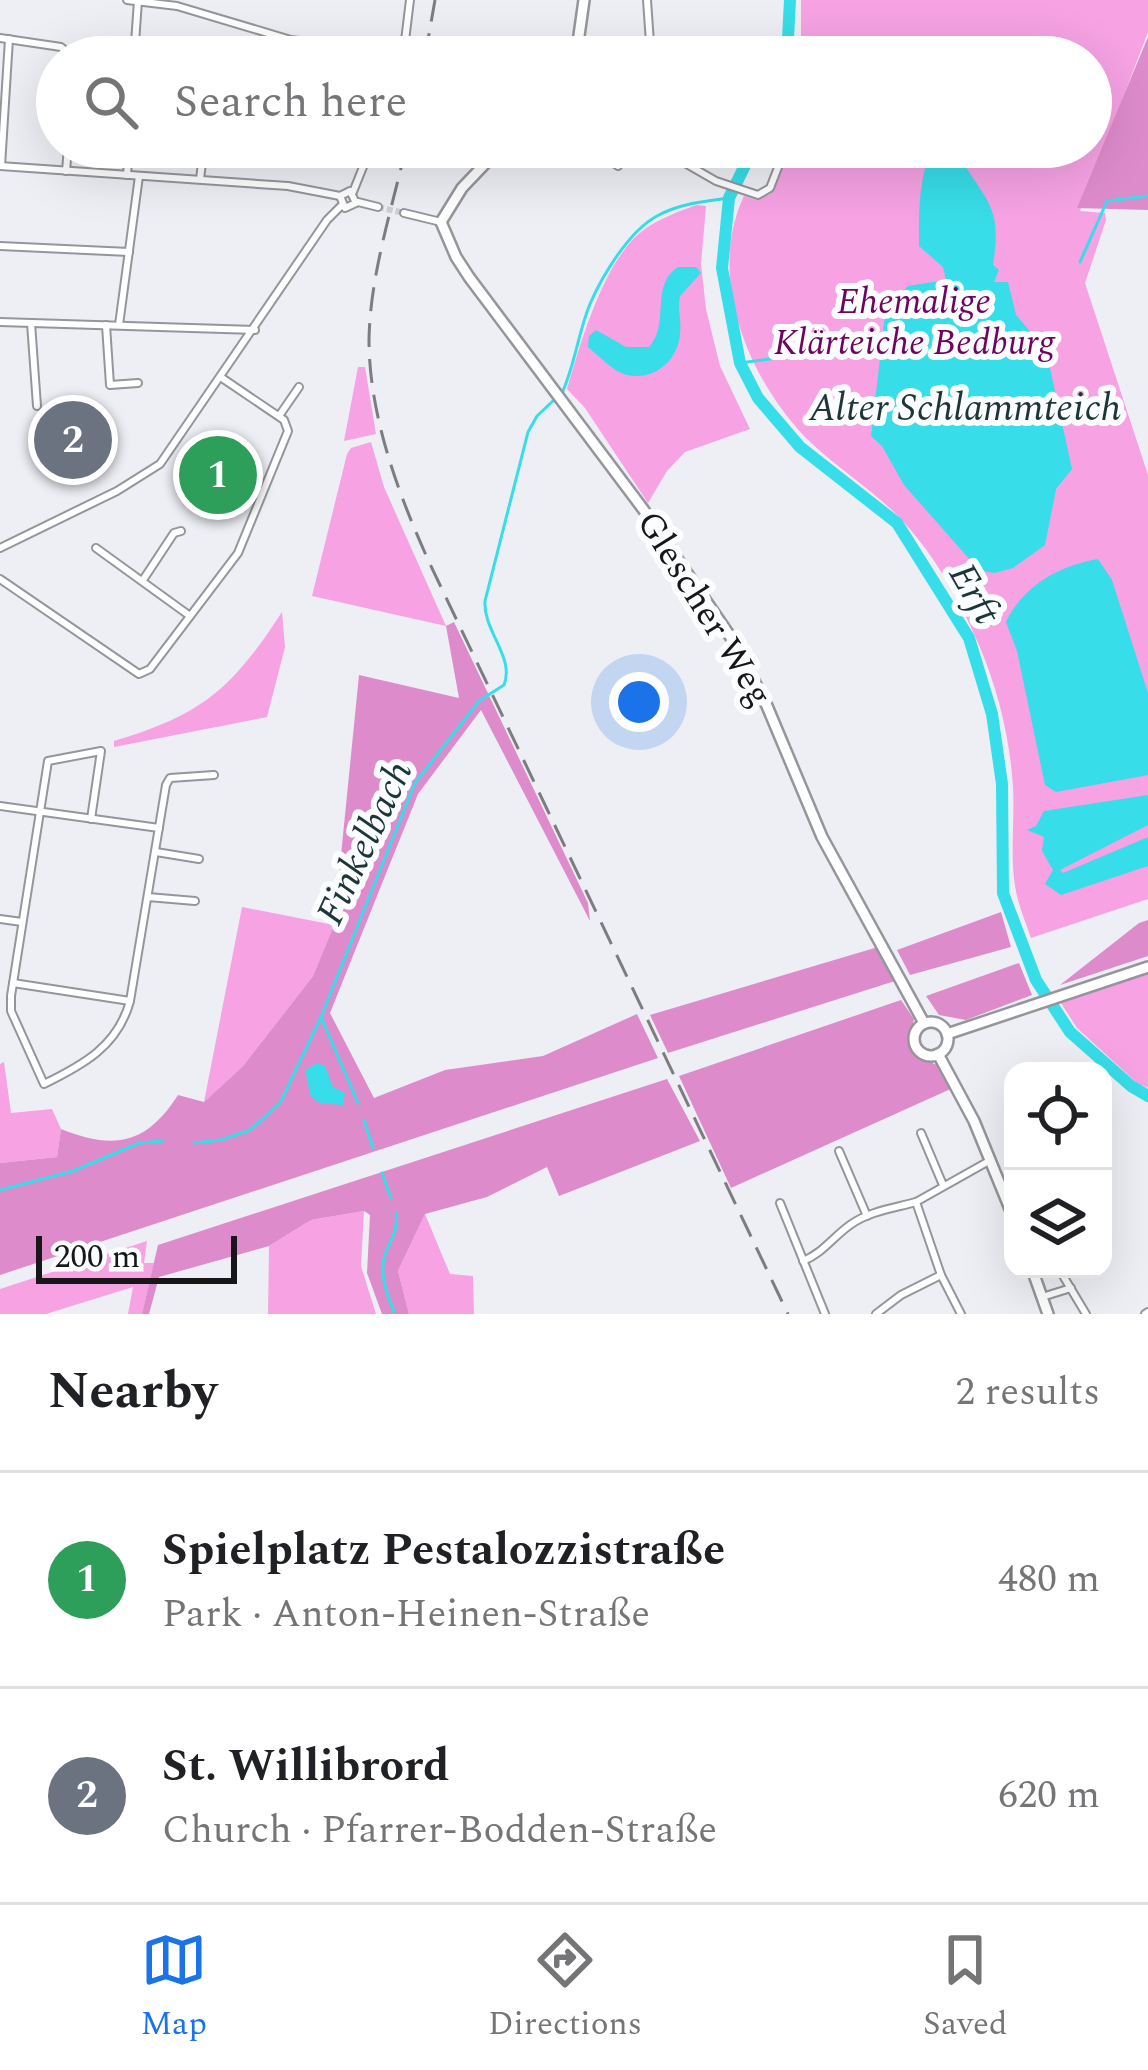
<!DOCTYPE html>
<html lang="en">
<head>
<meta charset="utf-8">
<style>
  body { margin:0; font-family:Spectral,serif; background:#f2f2f2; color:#202124 }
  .controls { position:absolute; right:36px; bottom:36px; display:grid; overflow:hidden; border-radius:24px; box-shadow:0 12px 48px #0002 }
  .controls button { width:108px; height:108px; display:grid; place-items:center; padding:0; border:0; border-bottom:3px solid #e0e0e0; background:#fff; color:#202124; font:60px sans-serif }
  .scale { position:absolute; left:36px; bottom:30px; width:201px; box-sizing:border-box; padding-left:12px; border:6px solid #171719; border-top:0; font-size:33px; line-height:42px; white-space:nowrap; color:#171719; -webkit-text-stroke:9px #fcfdff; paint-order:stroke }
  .you { position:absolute; left:639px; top:702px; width:42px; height:42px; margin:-30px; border:9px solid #fff; border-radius:50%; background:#1a73e8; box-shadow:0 0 0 18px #1a73e833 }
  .badge { display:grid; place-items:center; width:78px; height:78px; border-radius:50%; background:#1a73e8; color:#fff; font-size:39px; font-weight:700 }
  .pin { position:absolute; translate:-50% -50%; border:6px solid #fff; box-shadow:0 3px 12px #0006 }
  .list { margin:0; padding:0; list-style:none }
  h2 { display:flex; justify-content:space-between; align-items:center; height:156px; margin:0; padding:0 48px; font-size:51px }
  h2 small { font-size:39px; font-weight:400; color:#757577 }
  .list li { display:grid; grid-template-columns:78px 1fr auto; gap:36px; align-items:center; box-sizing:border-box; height:216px; padding:0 48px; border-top:3px solid #e0e0e0 }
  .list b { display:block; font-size:45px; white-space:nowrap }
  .list p { margin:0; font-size:39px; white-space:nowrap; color:#757577 }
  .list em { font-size:39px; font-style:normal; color:#757577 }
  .icon { flex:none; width:66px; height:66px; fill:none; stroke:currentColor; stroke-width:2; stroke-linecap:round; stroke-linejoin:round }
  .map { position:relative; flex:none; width:1148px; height:1314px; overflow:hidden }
  .search { position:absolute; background:#fff; box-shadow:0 12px 48px #0002; left:36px; right:36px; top:36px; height:132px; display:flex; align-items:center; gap:30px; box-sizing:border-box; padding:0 42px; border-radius:66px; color:#757577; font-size:45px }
  .sheet { height:588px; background:#fff }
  nav { display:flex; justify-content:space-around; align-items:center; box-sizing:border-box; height:168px; border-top:3px solid #e0e0e0; background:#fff; font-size:33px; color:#757577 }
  nav a { display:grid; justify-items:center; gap:6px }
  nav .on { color:#1a73e8 }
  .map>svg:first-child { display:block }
  .green { fill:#f6a2e3 }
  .forest { fill:#de8bcb }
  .water { fill:#37dde8 }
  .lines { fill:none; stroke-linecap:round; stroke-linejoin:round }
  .stream { stroke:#37dde8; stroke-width:3 }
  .river { stroke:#37dde8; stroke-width:12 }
  .street-tunnel { stroke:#cdcfd4; stroke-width:6; stroke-dasharray:6 3; stroke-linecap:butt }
  .street-casing { stroke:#94969b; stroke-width:10 }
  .secondary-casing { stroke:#94969b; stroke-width:14 }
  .street { stroke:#fff; stroke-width:6 }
  .secondary { stroke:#fff; stroke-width:9 }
  .rail { stroke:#7c7d81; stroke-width:3; stroke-dasharray:24 12; stroke-linecap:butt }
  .labels { text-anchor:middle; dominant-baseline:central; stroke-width:12; stroke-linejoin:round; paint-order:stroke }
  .park-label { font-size:36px; font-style:italic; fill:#6d045f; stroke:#fcfdff }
  .street-label { font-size:36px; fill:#171719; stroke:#fcfdff }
  .water-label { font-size:39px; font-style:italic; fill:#1c3638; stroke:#fcfdff }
</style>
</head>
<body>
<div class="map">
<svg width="1148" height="1314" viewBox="0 0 1148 1314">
  <rect width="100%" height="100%" fill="#edeff5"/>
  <!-- green -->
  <g class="green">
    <path d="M801,0h347v32l-68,179 25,2 1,7 -21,63 63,192v424l-117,39c-5,-15 -10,-26 -14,-42 -8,-34 -2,-74 -4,-109 -3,-49 -15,-97 -34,-142 -20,-47 -46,-93 -82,-130 -28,-28 -63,-49 -91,-77 -58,-60 -100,-162 -62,-242l13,4 13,-6 20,-47h301v-90h-290z"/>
    <path d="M697,205l9,1 -5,58 5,45 14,57 30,63 -65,23 -18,19 -19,32 -63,-95 -18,-19c14,-47 37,-131 78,-160 15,-11 35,-18 52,-24z"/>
    <path d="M358,367h7l11,67 -32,7z"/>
    <path d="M371,442l13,45 62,139 -134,-30 35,-142 4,-6z"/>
    <path d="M225,448l12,7 -23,57 -21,-16z"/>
    <path d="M282,612l3,35 -18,70 -153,30v-6c88,-26 118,-52 168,-129z"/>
    <path d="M242,907l92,18 -21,51 -70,90 -39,36z"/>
    <path d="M1148,970v118l-11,-5 -60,-55 -18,-28z"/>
    <path d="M4,1062l7,51 41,-4 9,20 -4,28 -57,6v-99z"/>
    <path d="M364,1211l-3,55 15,48h-108l1,-68 42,-26z"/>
    <path d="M425,1214l25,60 23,2 1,38h-65l-11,-43z"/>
    <path d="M147,1241l-3,22h10l-12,51h-14l5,-27 -87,27h-46v-25z"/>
  </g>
  <!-- forest -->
  <g class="forest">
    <path d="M1148,37v173l-71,-2z"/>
    <path d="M454,622l134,281 2,18 -109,-211 -63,84 -88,219 44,85 71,-28 98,-14 94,-42 21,44 -658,217v-112l57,-6 4,-28c53,21 85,16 117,-34l26,7 39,-36 70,-90 21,-51 25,-250 100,23 -13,-72z"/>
    <path d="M1001,912l10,35 -101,28 -13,-25z"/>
    <path d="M1148,920v36l-88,29 79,-62z"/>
    <path d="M878,947l17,34 -227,72 -18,-38z"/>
    <path d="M1019,963l13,32 -66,25 -27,-5 -13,-19z"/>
    <path d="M901,1000l13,19 -5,28 9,10 19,8 18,22 -224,101 -52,-112z"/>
    <path d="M667,1079l33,62 -141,55 -12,-29 -60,30 -62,17 -27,57 11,43h-27l-15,-41 3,-58 -6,-4 -53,9 -42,26 -110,31 -10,37h-7l16,-69z"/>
  </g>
  <!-- water -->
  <g class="water">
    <path d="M933,147h29l-1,12c27,45 41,48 32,106l6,5 -5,12h14l8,33 30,35 26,119 -16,20 -11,56 -32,23 -19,5 -15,-3 -75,-85 -22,-39 -11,-10 14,-121 23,-29 38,-6 -3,-13 -24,-21c0,-32 -1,-68 14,-99z"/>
    <path d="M678,267h18l5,6 -21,23c-3,14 2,25 0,38 -2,26 -25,47 -53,41 -13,-3 -28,-19 -39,-28l1,-11 7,-6 30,17h23c22,-24 0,-61 29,-80z"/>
    <path d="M1098,559l14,21 36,113v82l-92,17 -11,-7 -28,-134 -11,-29c18,-37 53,-56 92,-63z"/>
    <path d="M1148,795v30l-88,45 3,3 85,-36v29l-87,29 -16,-11 8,-14 -11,-19 2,-14 -17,-7 9,-4 8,-15z"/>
    <path d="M317,1063l8,3 8,21 12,6 -2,12 -23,-2 -9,-6 -6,-27z"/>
  </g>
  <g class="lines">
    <!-- stream -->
    <g class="stream">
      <path d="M1080,262l27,-61 41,-5"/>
      <path d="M740,363l38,-5 68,-21"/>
      <path d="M562,393c13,-28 16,-60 28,-89 12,-28 39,-73 67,-88 22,-12 48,-15 72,-18"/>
      <path d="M321,1017l37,86"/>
      <path d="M364,1120l9,28"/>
      <path d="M194,1143l27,-3 29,-10 30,-27 41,-86 94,-234 64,-82 25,-16c11,-28 -21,-54 -19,-84l43,-169 9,-16 18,-17"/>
      <path d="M382,1173l9,25"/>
      <path d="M0,1190l73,-19 66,-28 24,-2"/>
      <path d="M395,1314c-8,-19 -17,-42 -9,-62 6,-16 12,-21 10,-39"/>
    </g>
    <!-- river -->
    <g class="river">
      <path d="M787,57l3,-57"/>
      <path d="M754,147l-25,51 -7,70 18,95 18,35 42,49 97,76 72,115 23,76 10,70 1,109 33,87 34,52 61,54 17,10"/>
    </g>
    <!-- street-tunnel -->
    <path class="street-tunnel" d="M378,207l26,6"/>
    <defs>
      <g id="street">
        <path d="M127,0l50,6 114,34 78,10 18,7"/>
        <path d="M647,0l4,57"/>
        <path d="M0,38l61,9 12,10"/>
        <path d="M134,57l4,-56"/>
        <path d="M403,57l7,-57"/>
        <path d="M591,147l27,19"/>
        <path d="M657,147l59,34 42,14 12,-7 16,-41"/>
        <path d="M0,166l288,20 52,10 10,-5 6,12 -11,5 -5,-12"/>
        <path d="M1,166l8,-127"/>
        <path d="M66,171l2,-24"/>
        <path d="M127,175l2,-28"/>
        <path d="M200,179l4,-32"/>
        <path d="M353,192l18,-45"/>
        <path d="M358,202l20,5"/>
        <path d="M404,213l37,9"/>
        <path d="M0,246l129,6"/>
        <path d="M0,322l255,8"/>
        <path d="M31,323l6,83"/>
        <path d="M106,325l4,60 28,-2"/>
        <path d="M119,325l20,-149"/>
        <path d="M279,416l20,-29"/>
        <path d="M0,548l117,-57 43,-27 167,-244 14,-14"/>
        <path d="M96,548l94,68"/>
        <path d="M0,579l139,95 11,-5 88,-116 50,-122 -4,-11 -62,-42"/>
        <path d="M143,580l31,-47 7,-2"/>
        <path d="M0,806l159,22"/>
        <path d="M91,819l10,-68 -53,10 -37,235v15l33,73c39,-19 74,-38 86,-83l36,-216 4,-7 44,-3"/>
        <path d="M156,852l43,7"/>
        <path d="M148,897l47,4"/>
        <path d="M0,919l22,3"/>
        <path d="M13,983l117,18"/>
        <path d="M921,1133l22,52"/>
        <path d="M839,1151l28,65"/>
        <path d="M1004,1191l4,-3 5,5"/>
        <path d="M780,1203l45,111"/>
        <path d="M803,1261c20,-8 30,-24 47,-36 19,-14 45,-17 66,-23"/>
        <path d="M1059,1269l27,45"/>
        <path d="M1042,1297l29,-9"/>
        <path d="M876,1314l25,-19 40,-20"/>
        <path d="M961,1314l-20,-39 -25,-73 73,-41"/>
        <path d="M1145,1314l3,-2"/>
      </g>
      <g id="secondary">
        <path d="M576,57l8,-57"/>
        <path d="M501,147l-39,41 -21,34 15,35 13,20 174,232 91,133 33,64 55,131 102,186"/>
        <circle cx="931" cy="1039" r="17"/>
        <path d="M947,1034l201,-67"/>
        <path d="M938,1054l36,67 39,95"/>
        <path d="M1032,1269l16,45"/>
      </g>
    </defs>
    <!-- street casing -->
    <use href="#street" class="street-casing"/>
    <!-- secondary casing -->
    <use href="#secondary" class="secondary-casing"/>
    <!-- street -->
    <use href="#street" class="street"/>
    <!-- secondary -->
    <use href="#secondary" class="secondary"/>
    <!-- rail -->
    <g class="rail">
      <path d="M425,57l10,-57"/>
      <path d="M406,147c-14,62 -36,128 -37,193 0,76 30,156 61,224l358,750"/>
    </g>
  </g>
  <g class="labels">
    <!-- park labels -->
    <g class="park-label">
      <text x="914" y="302">Ehemalige<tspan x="914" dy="41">Klärteiche Bedburg</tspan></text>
    </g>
    <!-- street labels -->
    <g class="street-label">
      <text transform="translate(704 609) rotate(58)">Glescher Weg</text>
    </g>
    <!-- water labels -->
    <g class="water-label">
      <text x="965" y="408">Alter Schlammteich</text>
      <text transform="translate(974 594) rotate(60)">Erft</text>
      <text transform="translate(365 843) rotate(-65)">Finkelbach</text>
    </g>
  </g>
</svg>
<div class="controls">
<button><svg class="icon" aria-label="locate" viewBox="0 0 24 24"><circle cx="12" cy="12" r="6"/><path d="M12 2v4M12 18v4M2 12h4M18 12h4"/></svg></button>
<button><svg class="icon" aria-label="layers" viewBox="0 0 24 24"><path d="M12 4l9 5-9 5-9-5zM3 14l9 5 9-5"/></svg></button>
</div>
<div class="scale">200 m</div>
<div class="you"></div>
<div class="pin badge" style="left:218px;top:475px;background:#2e9e5b">1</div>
<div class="pin badge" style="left:73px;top:440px;background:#6b7280">2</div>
<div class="search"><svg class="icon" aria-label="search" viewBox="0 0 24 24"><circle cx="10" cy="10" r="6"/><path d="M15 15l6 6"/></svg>Search here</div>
</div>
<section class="sheet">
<h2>Nearby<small>2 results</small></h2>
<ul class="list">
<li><span class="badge" style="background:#2e9e5b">1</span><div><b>Spielplatz Pestalozzistraße</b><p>Park · Anton-Heinen-Straße</p></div><em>480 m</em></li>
<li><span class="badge" style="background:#6b7280">2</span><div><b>St. Willibrord</b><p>Church · Pfarrer-Bodden-Straße</p></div><em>620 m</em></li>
</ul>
</section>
<nav>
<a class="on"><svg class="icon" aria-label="map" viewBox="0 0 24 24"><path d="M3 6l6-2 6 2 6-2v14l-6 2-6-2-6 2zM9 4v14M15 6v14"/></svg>Map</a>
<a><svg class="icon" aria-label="directions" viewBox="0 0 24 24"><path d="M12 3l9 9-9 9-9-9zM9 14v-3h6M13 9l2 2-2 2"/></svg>Directions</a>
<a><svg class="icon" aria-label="saved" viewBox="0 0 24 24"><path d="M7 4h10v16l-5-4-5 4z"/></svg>Saved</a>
</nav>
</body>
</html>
